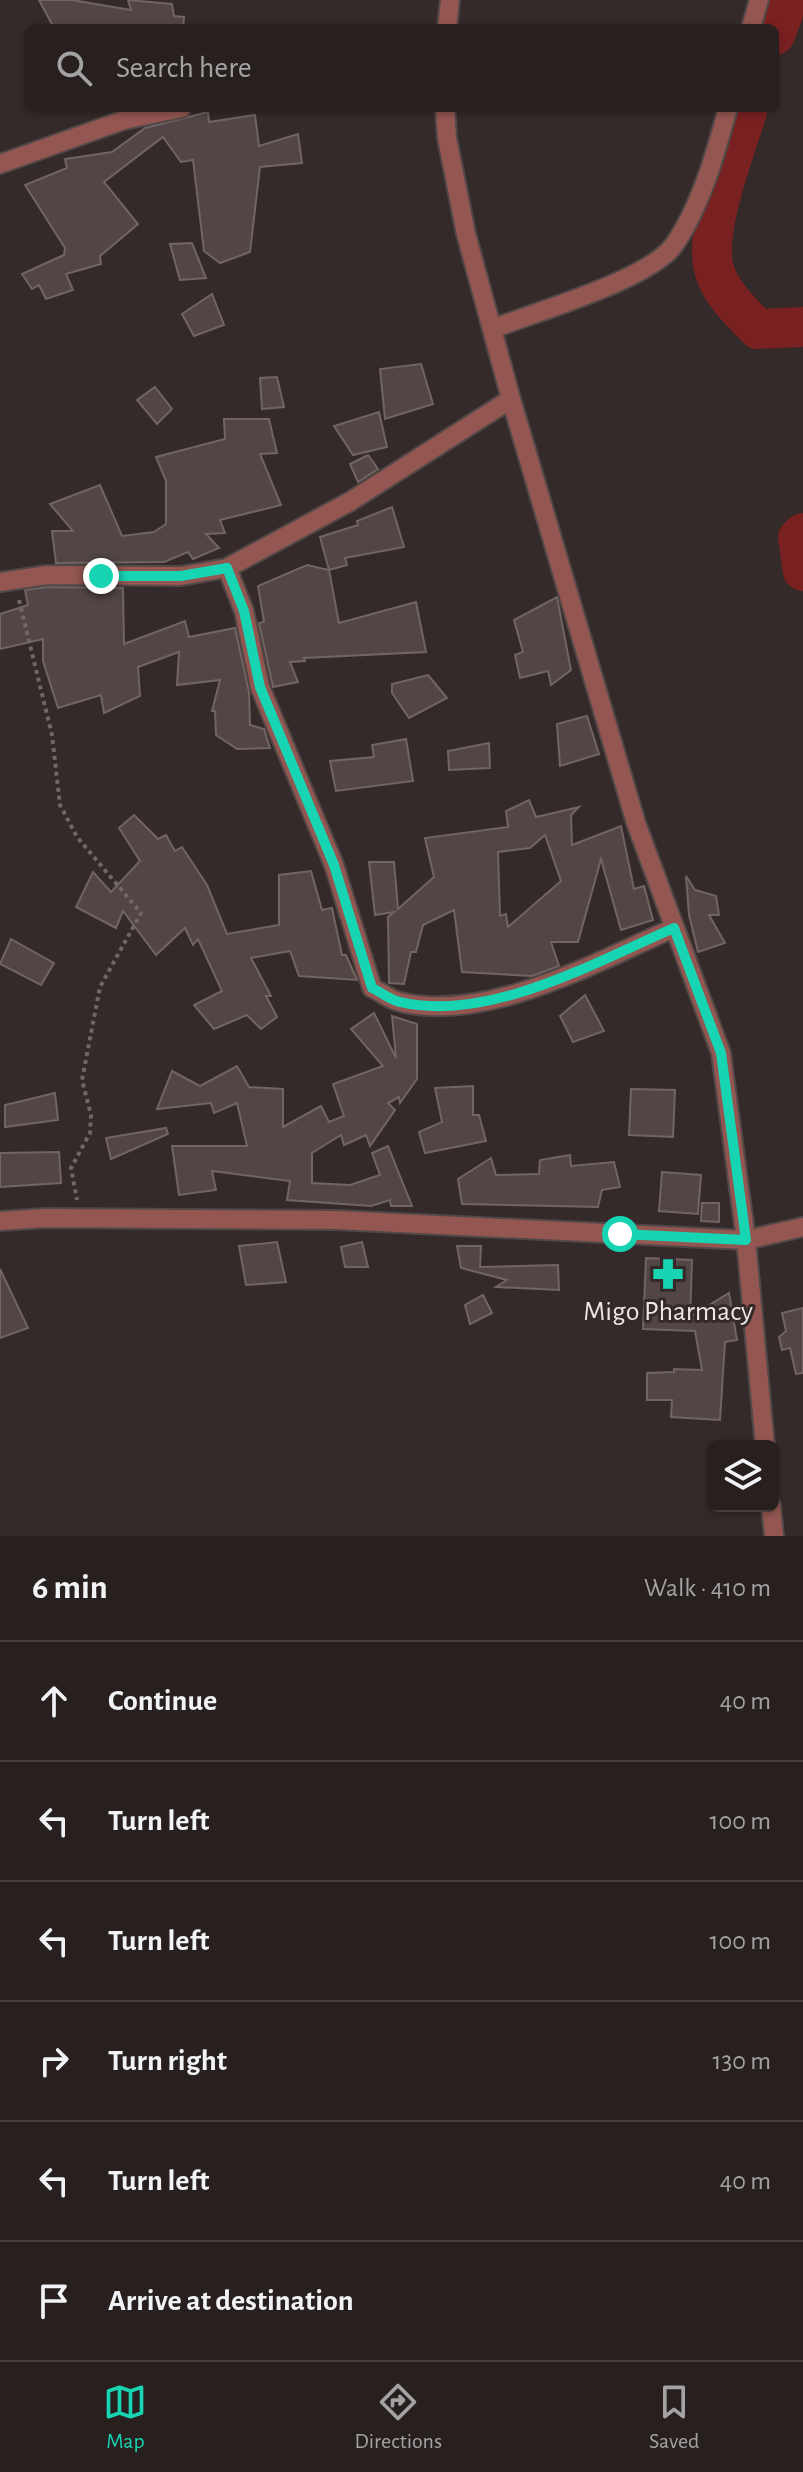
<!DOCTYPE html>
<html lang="en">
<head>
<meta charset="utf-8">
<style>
  body { margin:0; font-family:"Alegreya Sans",sans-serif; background:#332d2c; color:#f1f3f6 }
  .controls { position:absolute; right:24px; bottom:24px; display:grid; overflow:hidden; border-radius:12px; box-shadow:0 2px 6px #0004 }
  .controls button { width:72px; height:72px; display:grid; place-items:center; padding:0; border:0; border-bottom:2px solid #433e3d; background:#27201f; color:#f1f3f6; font:40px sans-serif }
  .stop { position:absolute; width:24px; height:24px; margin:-18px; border:6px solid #17d5b2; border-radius:50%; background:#fff }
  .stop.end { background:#17d5b2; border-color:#fff; box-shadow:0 2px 8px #0008 }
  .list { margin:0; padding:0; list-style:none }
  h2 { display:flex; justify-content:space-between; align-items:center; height:104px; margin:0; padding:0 32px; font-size:34px }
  h2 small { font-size:26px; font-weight:400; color:#a4a3a4 }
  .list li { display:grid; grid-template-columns:52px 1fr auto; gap:24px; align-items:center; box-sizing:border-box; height:120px; padding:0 32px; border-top:2px solid #433e3d }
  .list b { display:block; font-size:30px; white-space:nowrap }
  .list em { font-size:26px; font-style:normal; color:#a4a3a4 }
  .icon { flex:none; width:44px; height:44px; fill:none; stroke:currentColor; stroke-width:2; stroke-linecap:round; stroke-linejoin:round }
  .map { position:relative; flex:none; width:803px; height:1536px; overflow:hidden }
  .search { position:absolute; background:#27201f; box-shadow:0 2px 6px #0004; left:24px; right:24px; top:24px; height:88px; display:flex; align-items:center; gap:20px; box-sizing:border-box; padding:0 28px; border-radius:12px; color:#a4a3a4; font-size:30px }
  .sheet { height:824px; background:#27201f }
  nav { display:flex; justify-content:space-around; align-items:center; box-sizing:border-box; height:112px; border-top:2px solid #433e3d; background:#27201f; font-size:22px; color:#a4a3a4 }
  nav a { display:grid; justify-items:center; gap:4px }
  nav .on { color:#17d5b2 }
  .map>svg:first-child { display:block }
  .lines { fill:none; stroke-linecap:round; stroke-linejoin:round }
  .river { stroke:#792020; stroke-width:40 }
  .building { fill:#514645; stroke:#716563; stroke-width:2; fill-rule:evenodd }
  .street-casing { stroke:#524847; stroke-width:22 }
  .path { stroke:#706766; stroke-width:4; stroke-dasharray:4 4; stroke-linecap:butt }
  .street { stroke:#935651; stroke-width:18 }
  .route { stroke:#17d5b2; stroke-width:10 }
  .labels { text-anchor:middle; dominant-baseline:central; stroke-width:6; stroke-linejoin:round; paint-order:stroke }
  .poi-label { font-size:28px; fill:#eee7e6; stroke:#342a29 }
</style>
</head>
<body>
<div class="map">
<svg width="803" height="1536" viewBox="0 0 803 1536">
  <rect width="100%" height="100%" fill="#342a29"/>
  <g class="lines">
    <!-- river -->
    <g class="river">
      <path d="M775,35l13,-35"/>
      <path d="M748,108c-12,41 -42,114 -35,156 4,26 27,47 45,65l45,-2"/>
      <path d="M803,533l-5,5 5,33"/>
    </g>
  </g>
  <!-- building -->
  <g class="building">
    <path d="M39,0h33l59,10 -3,-10 44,4 2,12 10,1 -1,11h-129z"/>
    <path d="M208,112l1,10 46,-7 4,31 39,-12 4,29 -42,4 -10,85 -30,11 -16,-12 -11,-91 -12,2 -18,-25 -59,45 34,42 -38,32 1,8 -35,10 7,16 -27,9 -7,-14 -7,4 -10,-15 42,-19 1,-7 -40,-63 42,-17 -2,-9 47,-7 33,-24z"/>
    <path d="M192,243l14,35 -26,2 -10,-36z"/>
    <path d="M212,294l12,31 -30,11 -12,-22z"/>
    <path d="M421,364l12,40 -48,15 -5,-50z"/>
    <path d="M277,377l7,30 -22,2 -2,-31z"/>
    <path d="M155,387l17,22 -15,15 -20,-24z"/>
    <path d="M379,412l8,35 -34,8 -19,-29z"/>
    <path d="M224,419h45l8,34 -17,1 21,51 -61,15 5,13 -19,1 13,14 -26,11 -5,-7 -24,10 -108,1 -4,-32h21l-23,-27 50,-19 22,51 32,-4 12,-8v-43l-10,-24 69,-18z"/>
    <path d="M368,455l10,14 -20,13 -8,-18z"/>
    <path d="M392,507l12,40 -59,11 2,7 -18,5 -9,-33 38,-12 -1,-4z"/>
    <path d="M307,565l22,5 10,53 77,-21 10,50 -122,6 1,3 -15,1 8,20 -25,5 -14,-64 5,-1 -6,-36z"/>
    <path d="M48,587l75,1 1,56 61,-23 4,16 46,-9 14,64 1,33 14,4 6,19 -33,1 -21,-14 -1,-24h-3l8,-31 -43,5 2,-33 -41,15 2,29 -36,17 -3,-18 -43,13 -15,-47v-22l-43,10v-35l28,-9 -3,-15z"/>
    <path d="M557,597l14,73 -20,15 -3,-14 -28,7 -5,-23 8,-3 -9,-32z"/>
    <path d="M428,675l19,23 -38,20 -17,-25v-9z"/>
    <path d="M587,716l12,38 -39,12 -3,-42z"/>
    <path d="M406,739l7,42 -77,10 -6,-30 44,-4 -2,-12z"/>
    <path d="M489,743l1,25 -41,2 -1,-19z"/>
    <path d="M529,800l7,17 43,-10 -8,8 1,30 49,-19 13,63 10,-3 9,34 -32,10 -20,-71 -23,83h-27l8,24 -27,10 -70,-4 -8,-62 -31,15 -7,27h-5l-7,32 -15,-1 -1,-66 6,-5 -19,3 -6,-53h25l4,47 36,-32 -9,-39 83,-11 -2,-16zM545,835l16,46 -53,46 -2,-13 -6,2 -2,-64 32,-4z"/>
    <path d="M134,815l24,24 8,-4 9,16 7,-4 25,38 20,49 52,-9v-50l32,-4 11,39 10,-2 10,47h4l11,25 -58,-4 -9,-25 -39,7 20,38h-5l11,21 -16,12 -14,-14 -33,14 -20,-24 28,-14 -24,-52 -5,6 -8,-17 -29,27 -33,-44 -7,17 -40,-21 17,-35 18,20 29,-31 -21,-33z"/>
    <path d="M686,876l9,14 21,6 3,19h-10l16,28 -27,9 -9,-37z"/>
    <path d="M11,939l43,24 -13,22 -41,-21z"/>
    <path d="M585,995l19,36 -31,11 -13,-26z"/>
    <path d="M374,1013l22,45 -4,-42 25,8v55l-17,24 -1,-6 -11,6 7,7 -25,36 -4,-11 -22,10 -3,-10 -29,18v30l38,2 30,-10 -8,-22 16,-7 24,60h-21l-1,-6 -19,6 -84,-6 3,-19 -78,-10 4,19 -37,5 -7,-49h75l-10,-43 -23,10 -3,-10 -54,6 15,-38 28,15 37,-20 12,21 34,2v38l38,-21 8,16 15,-6 -11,-32 50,-18 -32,-37z"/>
    <path d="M473,1086v29h6l7,26 -61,12 -6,-21 23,-10 -7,-34z"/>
    <path d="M631,1089l44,1 -2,47 -44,-2z"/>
    <path d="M55,1093l3,27 -53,7v-22z"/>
    <path d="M166,1128l2,6 -57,25 -5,-21z"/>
    <path d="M59,1152l2,31 -61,4v-34z"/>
    <path d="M570,1155l1,11 43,-4 6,25 -18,3 -4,17 -136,-3 -4,-25 33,-21 5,17 43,-1 1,-14z"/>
    <path d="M662,1172l39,3 -3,39 -39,-3z"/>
    <path d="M702,1203h17v19l-18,-1z"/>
    <path d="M277,1242l9,40 -40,3 -7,-39z"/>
    <path d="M362,1242l6,25h-23l-4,-20z"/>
    <path d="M457,1246h24l-1,21 78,-2 1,25 -63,-3 11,-7 -46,-12z"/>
    <path d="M646,1258l46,2 -2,57 39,-24 8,47 -12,2 -5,78 -49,-3 1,-17h-25v-27l27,-1v-3l28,1 -7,-39 -52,-2z"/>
    <path d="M0,1269l28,59 -28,10z"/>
    <path d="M483,1295l9,18 -22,11 -5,-19z"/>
    <path d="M803,1308v65l-7,1 -6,-26 -8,2 -3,-13 7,-6 -4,-18z"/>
  </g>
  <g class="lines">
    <defs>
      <g id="street">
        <path d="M447,28l3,-28"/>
        <path d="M751,28l8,-28"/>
        <path d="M445,108l2,30 19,96 45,165 125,424 85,230 25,187 19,206"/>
        <path d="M0,164l124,-44 57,-12"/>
        <path d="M492,329c43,-17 157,-49 182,-84 27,-39 42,-93 54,-137"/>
        <path d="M227,568l17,43 16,76 74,178 38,123c9,4 18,12 28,14 88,21 195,-40 274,-74"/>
        <path d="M0,582l47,-7 134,1 46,-8 124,-67 160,-102"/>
        <path d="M0,1221l46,-3 292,2 408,20 57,-13"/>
        <path d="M771,1506l3,30"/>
      </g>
    </defs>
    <!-- street casing -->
    <use href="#street" class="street-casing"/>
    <!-- path -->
    <path class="path" d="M19,600l33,135 8,70 17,32 64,76 -41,74 -18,93 9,35 -1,18 -19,35 6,32"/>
    <!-- street -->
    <use href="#street" class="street"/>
  </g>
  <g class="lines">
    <!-- route -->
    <path class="route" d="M101,576h80l46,-8 17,43 16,76 74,178 38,123c9,4 18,12 28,14 89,21 195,-40 274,-74l47,125 25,187 -126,-6"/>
  </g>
  <!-- icons -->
  <defs>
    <symbol id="pharmacy-bare" viewBox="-9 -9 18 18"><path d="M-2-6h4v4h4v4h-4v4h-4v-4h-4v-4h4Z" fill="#17d5b2" stroke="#342a29" stroke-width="2.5" paint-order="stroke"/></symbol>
  </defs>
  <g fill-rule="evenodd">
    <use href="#pharmacy-bare" x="646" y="1252" width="44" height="44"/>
  </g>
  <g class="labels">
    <!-- poi labels -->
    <g class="poi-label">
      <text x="668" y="1312">Migo Pharmacy</text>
    </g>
  </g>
</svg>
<div class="controls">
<button><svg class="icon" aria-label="layers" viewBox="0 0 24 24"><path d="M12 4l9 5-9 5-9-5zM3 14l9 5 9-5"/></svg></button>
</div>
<div class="stop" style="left:620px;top:1234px"></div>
<div class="stop end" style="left:101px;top:576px"></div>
<div class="search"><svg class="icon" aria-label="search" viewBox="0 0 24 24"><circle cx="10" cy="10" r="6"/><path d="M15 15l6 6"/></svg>Search here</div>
</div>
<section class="sheet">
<h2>6 min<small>Walk · 410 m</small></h2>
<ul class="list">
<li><svg class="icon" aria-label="ahead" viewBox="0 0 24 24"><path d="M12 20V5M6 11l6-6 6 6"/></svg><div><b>Continue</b></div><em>40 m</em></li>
<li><svg class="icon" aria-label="left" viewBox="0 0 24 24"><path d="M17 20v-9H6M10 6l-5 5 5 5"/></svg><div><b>Turn left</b></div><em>100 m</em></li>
<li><svg class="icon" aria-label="left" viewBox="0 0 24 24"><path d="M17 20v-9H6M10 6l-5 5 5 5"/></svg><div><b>Turn left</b></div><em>100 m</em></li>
<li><svg class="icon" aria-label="right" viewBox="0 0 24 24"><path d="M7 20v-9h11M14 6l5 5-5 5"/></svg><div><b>Turn right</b></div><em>130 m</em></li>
<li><svg class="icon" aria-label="left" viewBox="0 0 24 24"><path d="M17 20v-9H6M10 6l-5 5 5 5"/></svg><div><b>Turn left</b></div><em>40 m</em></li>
<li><svg class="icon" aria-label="arrive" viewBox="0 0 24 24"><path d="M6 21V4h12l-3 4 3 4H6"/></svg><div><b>Arrive at destination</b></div></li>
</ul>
</section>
<nav>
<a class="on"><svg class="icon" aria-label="map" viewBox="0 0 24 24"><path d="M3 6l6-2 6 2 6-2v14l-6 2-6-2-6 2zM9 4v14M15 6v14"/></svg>Map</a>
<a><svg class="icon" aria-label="directions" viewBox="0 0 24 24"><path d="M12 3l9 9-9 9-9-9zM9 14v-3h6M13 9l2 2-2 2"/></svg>Directions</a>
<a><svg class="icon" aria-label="saved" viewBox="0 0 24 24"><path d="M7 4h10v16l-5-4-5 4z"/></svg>Saved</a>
</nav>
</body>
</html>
